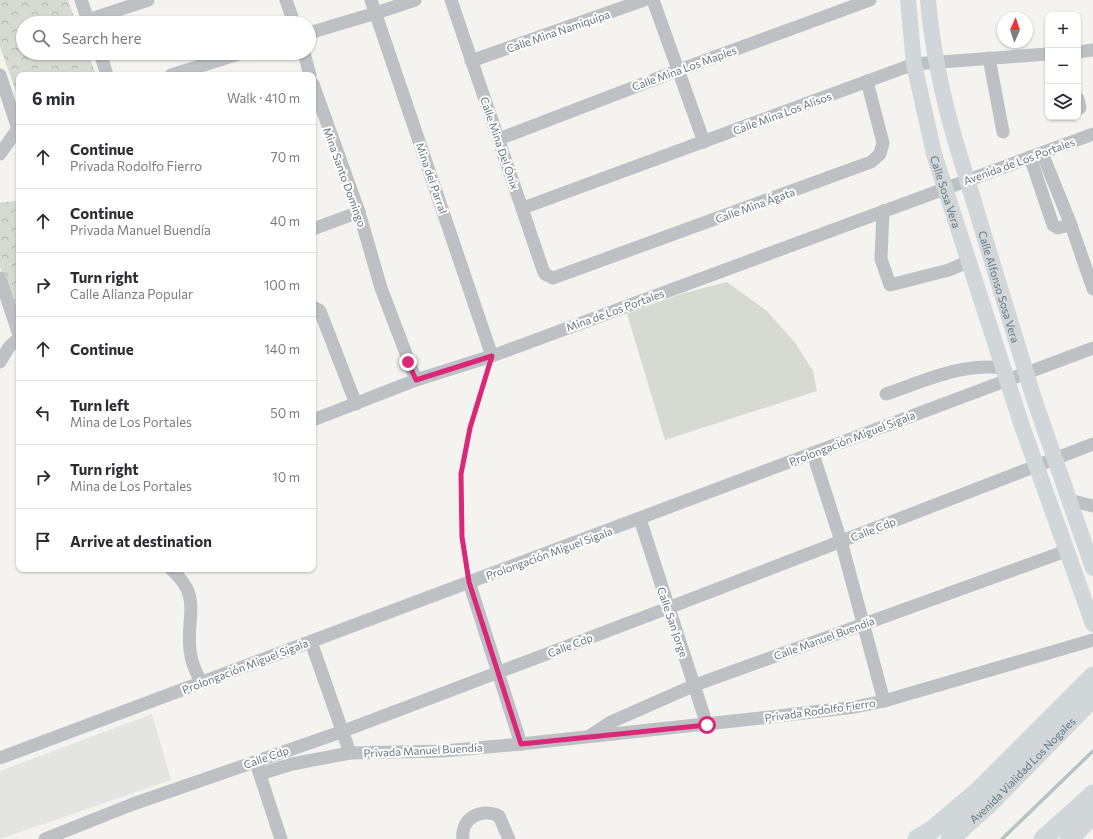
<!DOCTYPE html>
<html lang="en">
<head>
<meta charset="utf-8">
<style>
  body { margin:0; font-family:Commissioner,sans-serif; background:#f2f2f3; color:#2b2b33 }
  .controls { position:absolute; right:12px; top:12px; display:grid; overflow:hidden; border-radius:8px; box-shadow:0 1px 3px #0004 }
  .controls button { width:36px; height:36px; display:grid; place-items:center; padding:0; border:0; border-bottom:1px solid #e1e1e2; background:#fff; color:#2b2b33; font:20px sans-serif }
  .compass { position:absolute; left:997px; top:12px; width:36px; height:36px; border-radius:50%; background:#fff; box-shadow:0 1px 3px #0004; rotate:3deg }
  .stop { position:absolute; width:12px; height:12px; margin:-9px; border:3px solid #db2777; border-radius:50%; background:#fff }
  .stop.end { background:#db2777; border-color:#fff; box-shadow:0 1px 4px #0008 }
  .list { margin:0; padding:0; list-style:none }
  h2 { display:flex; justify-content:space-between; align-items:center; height:52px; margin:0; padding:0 16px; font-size:17px }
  h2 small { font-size:13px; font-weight:400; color:#7c7c81 }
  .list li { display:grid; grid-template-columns:26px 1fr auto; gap:12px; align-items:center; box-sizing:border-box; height:64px; padding:0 16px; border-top:1px solid #e1e1e2 }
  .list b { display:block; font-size:15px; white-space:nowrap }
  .list p { margin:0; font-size:13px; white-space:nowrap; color:#7c7c81 }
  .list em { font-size:13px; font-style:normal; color:#7c7c81 }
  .icon { flex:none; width:22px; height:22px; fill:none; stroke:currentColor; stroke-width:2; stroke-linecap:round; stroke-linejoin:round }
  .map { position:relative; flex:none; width:1093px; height:839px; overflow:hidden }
  .search { position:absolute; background:#fff; box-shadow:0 1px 3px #0004; left:16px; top:16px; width:300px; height:44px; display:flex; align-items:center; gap:10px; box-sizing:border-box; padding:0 14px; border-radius:22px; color:#7c7c81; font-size:15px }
  .panel { position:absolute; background:#fff; box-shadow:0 1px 3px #0004; left:16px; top:72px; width:300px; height:500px; border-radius:8px }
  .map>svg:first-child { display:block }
  .built { fill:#e4e5e3 }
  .grass { fill:#d6dad1 }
  .park { fill:url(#park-crowns) }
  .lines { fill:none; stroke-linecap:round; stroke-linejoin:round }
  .stream { stroke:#b5c3c5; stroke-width:3.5 }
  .path { stroke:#b7babc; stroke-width:2; stroke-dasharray:2 2; stroke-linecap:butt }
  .minor { stroke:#bdc1c4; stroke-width:13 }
  .major { stroke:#d1d6d9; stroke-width:16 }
  .highway { stroke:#d1d6d9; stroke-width:19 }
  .route { stroke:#db2777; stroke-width:5 }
  .labels { text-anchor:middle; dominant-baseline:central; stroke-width:4; stroke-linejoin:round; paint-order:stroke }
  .street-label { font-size:11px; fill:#647680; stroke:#fff }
</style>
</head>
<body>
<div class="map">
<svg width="1093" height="839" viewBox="0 0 1093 839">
  <defs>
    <pattern id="park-crowns" width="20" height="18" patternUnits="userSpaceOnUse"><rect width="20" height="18" fill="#d6dad1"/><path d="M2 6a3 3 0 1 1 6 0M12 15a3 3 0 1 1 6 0" fill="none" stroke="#b1b5af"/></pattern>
  </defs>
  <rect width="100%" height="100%" fill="#f4f3f0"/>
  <!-- built -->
  <path class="built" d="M152,714l19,66 -171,59v-68z"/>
  <!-- grass -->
  <path class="grass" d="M727,282l40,29 29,33 17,27 4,20 -152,49 -38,-126 54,-20z"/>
  <!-- park -->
  <g class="park">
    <path d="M0,0h68l8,23h-53v30h65l8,22h-77v25l-19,-53z"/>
    <path d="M19,200v123l-19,-56v-64z"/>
  </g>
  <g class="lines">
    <!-- stream -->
    <path class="stream" d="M1002,839l91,-88"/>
    <!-- path -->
    <path class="path" d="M467,570c-5,-31 -8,-64 -6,-95 2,-36 16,-71 27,-105"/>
    <!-- minor -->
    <g class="minor">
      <path d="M81,0l8,23"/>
      <path d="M286,0l8,23"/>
      <path d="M371,0l121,356"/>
      <path d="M451,0l92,270 2,4 8,4 318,-116 9,-8 3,-11 -16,-62"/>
      <path d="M653,0l51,142"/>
      <path d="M88,20l60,-20"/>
      <path d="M309,33l67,-20 39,-13"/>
      <path d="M1078,52l15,-2"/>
      <path d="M100,53l7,22"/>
      <path d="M304,53l6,22"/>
      <path d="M989,58l14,74"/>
      <path d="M471,61l173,-61"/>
      <path d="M0,75l19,57"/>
      <path d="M171,75l71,-22"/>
      <path d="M313,84l46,128 22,76 35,92 76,-24 601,-222"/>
      <path d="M1078,99l2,9"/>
      <path d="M499,139l180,-69 191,-70"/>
      <path d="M1042,153l29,72 22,64"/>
      <path d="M0,154l19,-27"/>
      <path d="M1030,157l23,68 5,3 13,-3"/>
      <path d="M523,208l391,-144 134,-10"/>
      <path d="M883,211l-2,48 9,26 59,-15 20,-9"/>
      <path d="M313,229l46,-17"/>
      <path d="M0,278l19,57"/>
      <path d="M313,307l7,4 36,93"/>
      <path d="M0,362l9,-15 10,-9"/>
      <path d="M886,394c38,-13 78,-32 118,-26"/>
      <path d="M313,420l103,-40"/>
      <path d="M813,454l28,87 43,160"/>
      <path d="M1069,500l24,6"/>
      <path d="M640,519l67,206"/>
      <path d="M171,569c32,29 15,45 19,81 1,12 6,22 11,32"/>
      <path d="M469,582l52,162"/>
      <path d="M311,642l39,111"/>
      <path d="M591,735l20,-13 84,-37 371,-134"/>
      <path d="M0,758l1093,-410"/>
      <path d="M257,766l24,73"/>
      <path d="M260,774l32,-10 58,-11 93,-2 78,-7 249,-27 85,-10 29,-6 209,-61"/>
      <path d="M45,839l88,-35 208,-72 327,-124 425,-164"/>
      <path d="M463,839c-3,-20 18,-32 36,-23l10,23"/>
    </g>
    <!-- major -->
    <g class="major">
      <path id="s1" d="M908,0l6,64 20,90 88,272 71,198"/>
      <path id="s2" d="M928,0c4,48 14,94 27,140l79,259 59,169"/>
    </g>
    <!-- highway -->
    <g class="highway">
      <path d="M917,839l15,-9 46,-39 115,-115"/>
      <path id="s3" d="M950,839l39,-35 104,-106"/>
      <path d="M1043,839l50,-45"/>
      <path d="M1069,839l24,-24"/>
    </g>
  </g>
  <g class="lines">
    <!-- route -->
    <path class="route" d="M408,362l8,18 76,-24 -22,72 -9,46 1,63 7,45 52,162 186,-19"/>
  </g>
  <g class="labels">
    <!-- street labels -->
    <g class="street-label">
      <text transform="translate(558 31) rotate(-19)">Calle Mina Namiquipa</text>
      <text transform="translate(684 68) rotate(-20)">Calle Mina Los Maples</text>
      <text transform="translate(782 113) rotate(-20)">Calle Mina Los Alisos</text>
      <text transform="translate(500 143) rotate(71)">Calle Mina Del Ónix</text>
      <text transform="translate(1019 161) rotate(-20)">Avenida de Los Portales</text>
      <text transform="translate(345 177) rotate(70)">Mina Santo Domingo</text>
      <text transform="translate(432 178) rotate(71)">Mina del Parral</text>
      <text stroke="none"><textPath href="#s1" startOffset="196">Calle Sosa Vera</textPath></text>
      <text transform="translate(755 205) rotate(-20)">Calle Mina Ágata</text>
      <text stroke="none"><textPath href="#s2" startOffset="296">Calle Alfonso Sosa Vera</textPath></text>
      <text transform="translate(615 310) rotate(-20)">Mina de Los Portales</text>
      <text transform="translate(852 438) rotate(-21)">Prolongación Miguel Sigala</text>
      <text transform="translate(873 529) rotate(-21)">Calle Cdp</text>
      <text transform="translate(549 553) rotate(-20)">Prolongación Miguel Sigala</text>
      <text transform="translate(673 622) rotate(71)">Calle San Jorge</text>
      <text transform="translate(824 638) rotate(-20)">Calle Manuel Buendía</text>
      <text transform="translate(570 645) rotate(-21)">Calle Cdp</text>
      <text transform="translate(245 666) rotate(-21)">Prolongación Miguel Sigala</text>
      <text transform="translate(820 710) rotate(-8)">Privada Rodolfo Fierro</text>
      <text transform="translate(423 750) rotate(-3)">Privada Manuel Buendía</text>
      <text transform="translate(266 757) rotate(-19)">Calle Cdp</text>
      <text stroke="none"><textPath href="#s3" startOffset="100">Avenida Vialidad Los Nogales</textPath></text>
    </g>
  </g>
</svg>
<div class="controls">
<button>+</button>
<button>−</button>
<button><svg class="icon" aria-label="layers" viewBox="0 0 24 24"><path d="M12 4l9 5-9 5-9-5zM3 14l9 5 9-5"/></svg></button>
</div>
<svg class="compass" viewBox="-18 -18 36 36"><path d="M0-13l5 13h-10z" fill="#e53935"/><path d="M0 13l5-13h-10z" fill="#7c7c81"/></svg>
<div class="stop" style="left:707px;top:725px"></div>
<div class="stop end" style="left:408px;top:362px"></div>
<div class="search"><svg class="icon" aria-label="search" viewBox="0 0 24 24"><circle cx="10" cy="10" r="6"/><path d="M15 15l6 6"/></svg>Search here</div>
<section class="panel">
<h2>6 min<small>Walk · 410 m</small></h2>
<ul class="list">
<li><svg class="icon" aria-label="ahead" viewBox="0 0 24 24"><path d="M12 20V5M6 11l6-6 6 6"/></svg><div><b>Continue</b><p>Privada Rodolfo Fierro</p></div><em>70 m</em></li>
<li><svg class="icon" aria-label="ahead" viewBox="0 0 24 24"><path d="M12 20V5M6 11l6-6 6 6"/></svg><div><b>Continue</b><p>Privada Manuel Buendía</p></div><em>40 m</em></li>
<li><svg class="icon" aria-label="right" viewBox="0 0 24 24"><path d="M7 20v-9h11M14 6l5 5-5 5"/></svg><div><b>Turn right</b><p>Calle Alianza Popular</p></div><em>100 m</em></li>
<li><svg class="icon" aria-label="ahead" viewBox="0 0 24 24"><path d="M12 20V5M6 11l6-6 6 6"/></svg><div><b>Continue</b></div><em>140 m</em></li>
<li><svg class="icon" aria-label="left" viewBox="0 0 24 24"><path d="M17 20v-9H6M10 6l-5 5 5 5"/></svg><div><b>Turn left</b><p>Mina de Los Portales</p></div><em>50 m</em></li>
<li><svg class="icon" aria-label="right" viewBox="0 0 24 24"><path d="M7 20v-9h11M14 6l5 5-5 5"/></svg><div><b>Turn right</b><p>Mina de Los Portales</p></div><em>10 m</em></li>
<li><svg class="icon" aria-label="arrive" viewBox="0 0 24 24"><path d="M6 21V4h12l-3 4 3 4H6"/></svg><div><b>Arrive at destination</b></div></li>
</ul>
</section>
</div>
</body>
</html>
